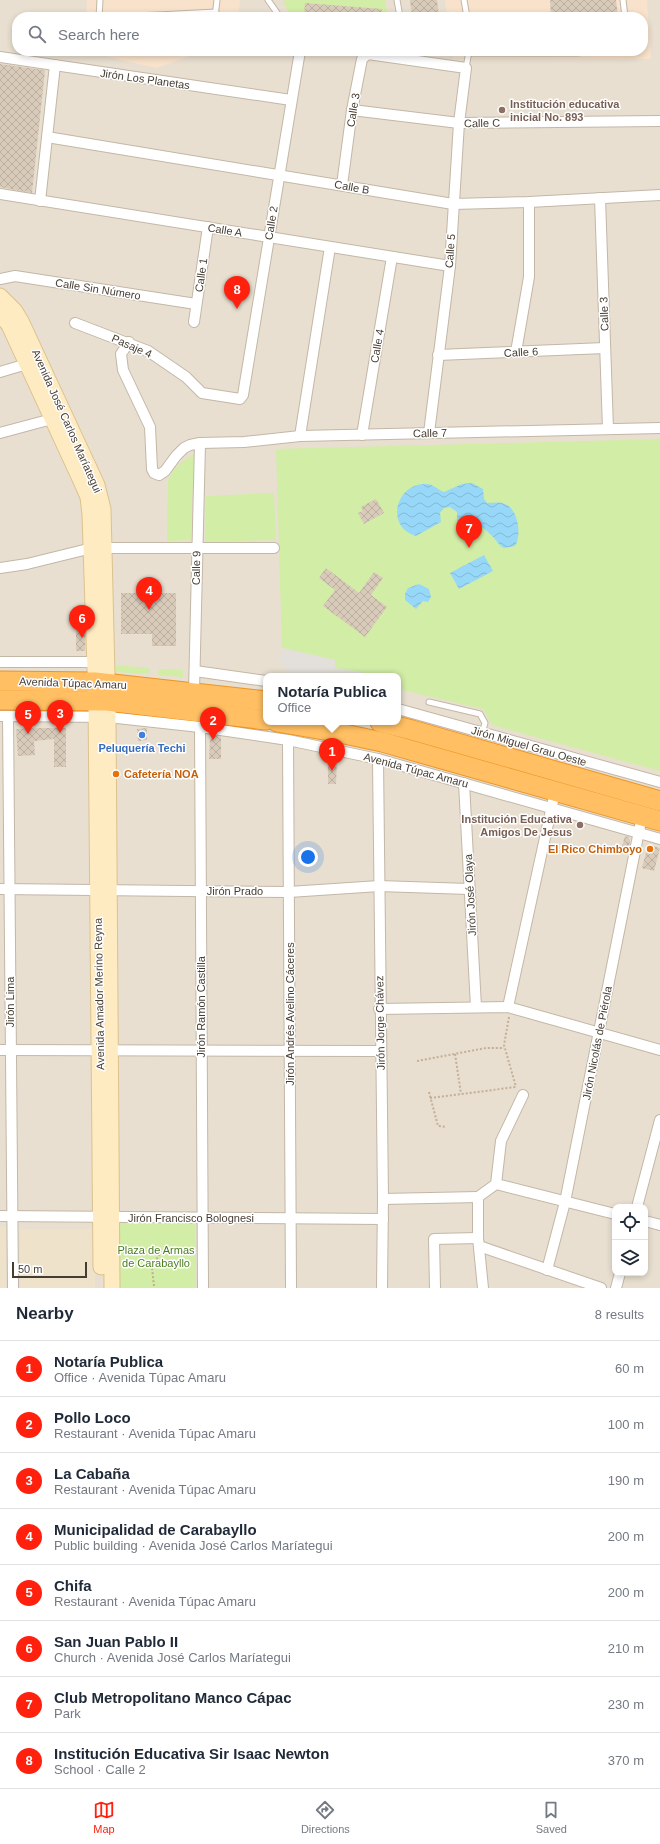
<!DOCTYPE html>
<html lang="en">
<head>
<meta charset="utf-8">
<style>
  body { margin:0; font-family:Helvetica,sans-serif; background:#f6f6f7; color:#1f2937 }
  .controls { position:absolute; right:12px; bottom:12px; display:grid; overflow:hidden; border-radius:8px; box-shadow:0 2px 6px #0003 }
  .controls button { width:36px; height:36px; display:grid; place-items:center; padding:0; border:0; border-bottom:1px solid #e0e1e3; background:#fff; color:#1f2937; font:20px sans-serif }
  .scale { position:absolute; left:12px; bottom:10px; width:75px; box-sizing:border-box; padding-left:4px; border:2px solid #463d32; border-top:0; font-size:11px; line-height:14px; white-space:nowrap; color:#463d32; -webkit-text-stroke:3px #fff; paint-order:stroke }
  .you { position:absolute; left:308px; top:857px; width:14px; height:14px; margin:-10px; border:3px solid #fff; border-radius:50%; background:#1a73e8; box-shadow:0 0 0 6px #1a73e833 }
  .badge { display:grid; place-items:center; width:26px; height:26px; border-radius:50%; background:#ff200e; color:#fff; font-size:13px; font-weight:700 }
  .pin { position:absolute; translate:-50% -33px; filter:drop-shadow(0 1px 2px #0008) }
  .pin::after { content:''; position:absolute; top:21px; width:14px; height:12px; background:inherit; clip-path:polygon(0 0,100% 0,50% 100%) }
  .popup { position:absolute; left:263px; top:673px; width:138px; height:52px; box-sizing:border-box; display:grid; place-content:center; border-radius:8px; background:#fff; filter:drop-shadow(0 1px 3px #0005); font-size:13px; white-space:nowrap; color:#747a83 }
  .popup b { font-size:15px; color:#1f2937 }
  .popup::after { content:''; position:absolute; left:50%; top:100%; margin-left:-8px; border:8px solid transparent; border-top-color:#fff }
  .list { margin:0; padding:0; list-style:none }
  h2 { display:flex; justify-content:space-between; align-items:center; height:52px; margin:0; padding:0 16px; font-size:17px }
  h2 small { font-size:13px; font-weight:400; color:#747a83 }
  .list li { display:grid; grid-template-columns:26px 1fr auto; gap:12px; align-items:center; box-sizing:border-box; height:56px; padding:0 16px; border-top:1px solid #e0e1e3 }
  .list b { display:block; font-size:15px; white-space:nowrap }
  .list p { margin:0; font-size:13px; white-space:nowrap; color:#747a83 }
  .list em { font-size:13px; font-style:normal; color:#747a83 }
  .icon { flex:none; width:22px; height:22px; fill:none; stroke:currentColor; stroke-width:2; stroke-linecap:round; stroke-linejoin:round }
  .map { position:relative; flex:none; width:660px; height:1288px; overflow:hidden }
  .search { position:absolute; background:#fff; box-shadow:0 2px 6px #0003; left:12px; right:12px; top:12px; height:44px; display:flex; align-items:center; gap:10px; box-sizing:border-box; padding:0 14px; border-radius:16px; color:#747a83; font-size:15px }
  .sheet { height:500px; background:#fff }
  nav { display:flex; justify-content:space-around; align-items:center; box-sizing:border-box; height:56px; border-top:1px solid #e0e1e3; background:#fff; font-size:11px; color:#747a83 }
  nav a { display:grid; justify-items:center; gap:2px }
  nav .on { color:#ff200e }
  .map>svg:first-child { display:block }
  .residential { fill:#e8dfd0; fill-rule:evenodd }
  .commercial { fill:#f8e2cb }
  .education { fill:#eee2cb }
  .park { fill:#d2eda6 }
  .parking { fill:#e3e0dc }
  .water { fill:url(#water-waves) }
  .building { fill:url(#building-cross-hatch) }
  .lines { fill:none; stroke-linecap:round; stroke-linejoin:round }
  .lane-casing { stroke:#c3b7a7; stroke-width:7 }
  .street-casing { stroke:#c3b7a7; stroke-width:12 }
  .secondary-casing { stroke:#dbc28f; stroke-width:17 }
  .highway-casing { stroke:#ee9422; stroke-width:21 }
  .path { stroke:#c3af94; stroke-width:2; stroke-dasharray:2 2; stroke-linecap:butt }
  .lane { stroke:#fff; stroke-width:5 }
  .street { stroke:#fff; stroke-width:10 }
  .secondary { stroke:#ffebc1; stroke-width:15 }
  .highway { stroke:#ffbf62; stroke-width:19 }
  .education-dot { fill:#8d6e63; stroke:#fff; stroke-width:1.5 }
  .shop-dot { fill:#3f7fe0; stroke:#fff; stroke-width:1.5 }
  .food-dot { fill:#e8710a; stroke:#fff; stroke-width:1.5 }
  .labels { text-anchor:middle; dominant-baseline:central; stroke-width:3; stroke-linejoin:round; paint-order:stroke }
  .street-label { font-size:11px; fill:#463d32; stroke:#fff }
  .education-label { font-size:11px; font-weight:bold; fill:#785e54; stroke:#fff; text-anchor:start }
  .shop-label { font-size:11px; font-weight:bold; fill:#366cbe; stroke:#fff }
  .food-label { font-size:11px; font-weight:bold; fill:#c56008; stroke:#fff; text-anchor:start }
  .park-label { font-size:11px; fill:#4a7d20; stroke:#fff }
</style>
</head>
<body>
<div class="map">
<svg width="660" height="1288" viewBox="0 0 660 1288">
  <defs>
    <pattern id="water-waves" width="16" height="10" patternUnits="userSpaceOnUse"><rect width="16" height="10" fill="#97d7f8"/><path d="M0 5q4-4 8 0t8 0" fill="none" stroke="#84b9d5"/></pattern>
    <pattern id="building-cross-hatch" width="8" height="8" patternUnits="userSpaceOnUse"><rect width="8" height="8" fill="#d9cbba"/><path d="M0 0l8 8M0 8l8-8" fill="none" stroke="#bcafa0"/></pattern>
  </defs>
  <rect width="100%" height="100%" fill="#f3ede3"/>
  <!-- residential -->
  <path class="residential" d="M0,0h660v1288h-660zM17,17h626v34h-626zM266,676h132v46h-132zM615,1207h30v66h-30z"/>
  <!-- commercial -->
  <g class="commercial">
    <path d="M87,0h153l-2,17h-152z"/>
    <path d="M445,0h202l4,59 -198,-1 -1,-7h191v-34h-196z"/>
    <path d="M84,51h120l-48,17z"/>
  </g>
  <!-- education -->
  <g class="education">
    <rect x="0" y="1227" width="6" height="61"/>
    <path d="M20,1229h75v59h-74z"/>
  </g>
  <!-- park -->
  <g class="park">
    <path d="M291,0h94l3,17h-7l1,-7 -90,7 -10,-16z"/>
    <path d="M660,439v332l-168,-46 -9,-16 -85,-20v-13h-28v-2l-36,-6 1,-8 -53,-12 -6,-199z"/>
    <path d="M194,454l-3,86 -24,1 1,-61 6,-11 9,-8z"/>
    <path d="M274,493l2,47 -71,2 1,-46z"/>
    <path d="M116,665l34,3v6l-34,-2z"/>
    <path d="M159,669l24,1v7l-25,-2z"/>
    <path d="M117,1223l78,1 1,64h-78z"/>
  </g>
  <!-- parking -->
  <path class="parking" d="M282,648l53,12v8l35,6v2h-78l-7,-1v-10l-6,-1z"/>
  <!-- water -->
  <g class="water">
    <path d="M472,483l11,6 1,10 3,4c7,0 13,-2 20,2 11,6 15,30 8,41l-11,2c-6,-3 -8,-9 -13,-13 -12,-13 -18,-11 -34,-14v-9l-7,-5 -6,1 -4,5 1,9 -25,14c-32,-9 -20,-54 11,-52 6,0 11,6 17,8l18,-8z"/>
    <path d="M484,555l9,16 -34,18 -9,-16z"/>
    <path d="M419,584l10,5 2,8 -3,5 -5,-1 -7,8 -11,-9v-6l3,-6z"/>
  </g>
  <!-- building -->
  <g class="building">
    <path d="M410,0h27l2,17h-27z"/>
    <path d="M550,0h66l2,17h-67z"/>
    <path d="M305,3l77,6 -1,8h-77z"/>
    <path d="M0,64l45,6 -13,123 -32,-6z"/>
    <path d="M376,499l8,14 -20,11 -6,-11 5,-2 -2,-4z"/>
    <path d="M326,568l33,25 15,-21 9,6 -12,17 16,12 -22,30 -42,-31 12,-16 -16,-12z"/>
    <path d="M121,593h55v53h-24v-12h-31z"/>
    <rect x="76" y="626" width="9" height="25"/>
    <path d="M41,728h25v39h-12v-28l-20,2 1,14 -17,1 -2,-27z"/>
    <path d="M147,728v12l-9,1 -1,-12z"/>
    <path d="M213,735l8,2v22h-12l1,-19z"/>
    <path d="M328,759h9l-1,25h-8z"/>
    <path d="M625,836l4,1 1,4 -2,14 -8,-2z"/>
    <path d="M648,845l12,3 -6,23 -12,-3z"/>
  </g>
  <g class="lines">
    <defs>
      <g id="lane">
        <path d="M268,0l12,17"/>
        <path d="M397,0l3,17"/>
        <path d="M464,0l3,17"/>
        <path d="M623,0l2,17"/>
        <path d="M99,17l1,-17"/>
        <path d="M118,17l98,-5"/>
        <path d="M215,17l2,-17"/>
        <path d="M469,53h107l23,-2"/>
        <path d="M466,68l3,-17"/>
        <path d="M429,702l51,12 5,9 -3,10"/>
      </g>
      <g id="street">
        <path d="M0,57l291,43"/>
        <path d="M352,110l107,13 201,-2"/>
        <path d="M47,137l406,67 76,-2 131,-7"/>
        <path d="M342,185l10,-75 10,-51 6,-5 98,14 -7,55 -9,143 -21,167"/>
        <path d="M0,194l450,72"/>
        <path d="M600,198l8,231"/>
        <path d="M40,201l15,-136"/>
        <path d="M0,279l15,-3 181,28"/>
        <path d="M194,322l14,-95"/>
        <path d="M75,323l73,28 38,26 16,16 38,6 3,-4 57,-344"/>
        <path d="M129,342l-8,12 2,16 27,57 2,42 2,4 5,2 6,-4 11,-15 8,-8 6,-3 10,-2 44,-1 56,-6 360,-8"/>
        <path d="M516,352l13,-75v-75"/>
        <path d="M438,355l167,-7"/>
        <path d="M0,372l27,-8"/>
        <path d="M0,433l52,-14"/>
        <path d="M362,435l30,-178"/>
        <path d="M300,436l30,-189"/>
        <path d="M0,568l27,-4 65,-16h182"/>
        <path d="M0,662h100"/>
        <path d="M195,671l71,10"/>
        <path d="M194,692l6,-249"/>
        <path d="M398,709l262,73"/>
        <path d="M0,716l108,1 92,10 88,13 90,19 282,80"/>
        <path d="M8,716l5,572"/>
        <path d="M200,727l3,561"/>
        <path d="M288,740l3,548"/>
        <path d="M378,759l5,440 -1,89"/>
        <path d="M464,783l12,224"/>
        <path d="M0,889l289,3 90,-6 90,3"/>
        <path d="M508,1007l45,-206"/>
        <path d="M379,1009l129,-2 152,43"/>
        <path d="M0,1050l380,1"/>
        <path d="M496,1184l119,30"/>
        <path d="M496,1184l5,-43 22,-46"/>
        <path d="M383,1199l95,-2"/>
        <path d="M637,1207l23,-87"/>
        <path d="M0,1216l383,3"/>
        <path d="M645,1221l15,4"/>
        <path d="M479,1246l122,42"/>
        <path d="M547,1270l18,-68 75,-376"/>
        <path d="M435,1288l-1,-49 44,-1"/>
        <path d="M483,1288l-5,-50v-41l18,-13"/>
        <path d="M616,1288l4,-15"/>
      </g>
      <g id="secondary">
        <path d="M0,296l15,15 6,10 76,164 6,24 5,208 4,571"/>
        <path d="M0,314l9,11 72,156 7,16 2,18 6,185 5,567"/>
      </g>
      <g id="highway">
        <path d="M0,681l95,1 171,19"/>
        <path d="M0,700l107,1 159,19"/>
        <path d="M277,722l58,10 47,10 278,79"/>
        <path d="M380,722l32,8 248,71"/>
      </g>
    </defs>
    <!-- lane casing -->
    <use href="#lane" class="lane-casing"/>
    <!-- street casing -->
    <use href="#street" class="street-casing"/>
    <!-- secondary casing -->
    <use href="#secondary" class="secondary-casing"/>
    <!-- highway casing -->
    <use href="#highway" class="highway-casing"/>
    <!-- path -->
    <g class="path">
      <path d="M509,1017l-5,28 12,42"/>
      <path d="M455,1054l6,40"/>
      <path d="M417,1061l69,-13h18"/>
      <path d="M429,1092l9,34 8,1"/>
      <path d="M430,1098l86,-11"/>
      <path d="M154,1286l-2,-18 8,-15"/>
    </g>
    <!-- lane -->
    <use href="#lane" class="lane"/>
    <!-- street -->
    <use href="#street" class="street"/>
    <!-- secondary -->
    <use href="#secondary" class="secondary"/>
    <!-- highway -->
    <use href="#highway" class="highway"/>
  </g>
  <!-- markers -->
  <g class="education-dot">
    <circle cx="502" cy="110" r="4"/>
    <circle cx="580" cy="825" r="4"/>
  </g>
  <circle class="shop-dot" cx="142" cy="735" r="4"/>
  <g class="food-dot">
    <circle cx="116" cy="774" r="4"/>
    <circle cx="650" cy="849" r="4"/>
  </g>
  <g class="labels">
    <!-- street labels -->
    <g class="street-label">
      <text transform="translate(145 79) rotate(8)">Jirón Los Planetas</text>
      <text transform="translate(353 110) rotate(-81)">Calle 3</text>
      <text transform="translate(482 123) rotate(-1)">Calle C</text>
      <text transform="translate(352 187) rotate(10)">Calle B</text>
      <text transform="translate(271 223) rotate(-81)">Calle 2</text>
      <text transform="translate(225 230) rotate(9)">Calle A</text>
      <text transform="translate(450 251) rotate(-86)">Calle 5</text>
      <text transform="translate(201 275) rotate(-82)">Calle 1</text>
      <text transform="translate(98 289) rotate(9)">Calle Sin Número</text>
      <text transform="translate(604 314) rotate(-92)">Calle 3</text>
      <text transform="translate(132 346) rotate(24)">Pasaje 4</text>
      <text transform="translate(377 346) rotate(-80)">Calle 4</text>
      <text transform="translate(521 352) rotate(-3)">Calle 6</text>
      <text transform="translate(67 421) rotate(66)">Avenida José Carlos Maríategui</text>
      <text transform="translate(430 433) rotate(-1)">Calle 7</text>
      <text transform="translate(196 568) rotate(-89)">Calle 9</text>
      <text transform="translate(73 683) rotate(2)">Avenida Túpac Amaru</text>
      <text transform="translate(529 746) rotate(16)">Jirón Miguel Grau Oeste</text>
      <text transform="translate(416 770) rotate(15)">Avenida Túpac Amaru</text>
      <text x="235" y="891">Jirón Prado</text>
      <text transform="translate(470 895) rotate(-93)">Jirón José Olaya</text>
      <text transform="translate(99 994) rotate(-91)">Avenida Amador Merino Reyna</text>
      <text transform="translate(10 1002) rotate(-90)">Jirón Lima</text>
      <text transform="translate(201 1007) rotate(-90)">Jirón Ramón Castilla</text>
      <text transform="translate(290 1014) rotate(-90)">Jirón Andrés Avelino Cáceres</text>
      <text transform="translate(380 1023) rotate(-91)">Jirón Jorge Chávez</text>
      <text transform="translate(597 1043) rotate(-79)">Jirón Nicolás de Piérola</text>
      <text x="191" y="1218">Jirón Francisco Bolognesi</text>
    </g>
    <!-- education labels -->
    <g class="education-label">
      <text x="510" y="104">Institución educativa<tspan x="510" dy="13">inicial No. 893</tspan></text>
      <text x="572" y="819" text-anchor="end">Institución Educativa<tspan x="572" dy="13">Amigos De Jesus</tspan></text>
    </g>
    <!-- shop labels -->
    <g class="shop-label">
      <text x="142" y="748">Peluquería Techi</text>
    </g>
    <!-- food labels -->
    <g class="food-label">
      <text x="124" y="774">Cafetería NOA</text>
      <text x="642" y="849" text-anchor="end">El Rico Chimboyo</text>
    </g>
    <!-- park labels -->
    <g class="park-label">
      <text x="156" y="1250">Plaza de Armas<tspan x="156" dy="13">de Carabayllo</tspan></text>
    </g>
  </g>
</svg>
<div class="controls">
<button><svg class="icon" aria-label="locate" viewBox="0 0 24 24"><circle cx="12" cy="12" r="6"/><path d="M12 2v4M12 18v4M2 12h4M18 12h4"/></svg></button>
<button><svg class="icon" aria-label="layers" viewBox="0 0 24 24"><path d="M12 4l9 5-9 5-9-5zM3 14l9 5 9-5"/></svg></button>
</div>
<div class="scale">50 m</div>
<div class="you"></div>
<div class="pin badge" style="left:332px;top:771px">1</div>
<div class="popup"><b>Notaría Publica</b>Office</div>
<div class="pin badge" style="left:213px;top:740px">2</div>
<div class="pin badge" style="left:60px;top:733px">3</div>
<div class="pin badge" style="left:149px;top:610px">4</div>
<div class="pin badge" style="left:28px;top:734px">5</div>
<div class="pin badge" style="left:82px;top:638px">6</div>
<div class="pin badge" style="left:469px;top:548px">7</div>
<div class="pin badge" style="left:237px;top:309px">8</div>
<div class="search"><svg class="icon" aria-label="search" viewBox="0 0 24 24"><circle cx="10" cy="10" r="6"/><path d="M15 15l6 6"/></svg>Search here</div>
</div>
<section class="sheet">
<h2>Nearby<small>8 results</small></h2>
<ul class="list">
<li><span class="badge">1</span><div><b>Notaría Publica</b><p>Office · Avenida Túpac Amaru</p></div><em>60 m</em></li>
<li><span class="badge">2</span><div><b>Pollo Loco</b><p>Restaurant · Avenida Túpac Amaru</p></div><em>100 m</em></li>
<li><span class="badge">3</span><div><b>La Cabaña</b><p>Restaurant · Avenida Túpac Amaru</p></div><em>190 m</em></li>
<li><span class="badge">4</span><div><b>Municipalidad de Carabayllo</b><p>Public building · Avenida José Carlos Maríategui</p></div><em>200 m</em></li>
<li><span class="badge">5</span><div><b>Chifa</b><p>Restaurant · Avenida Túpac Amaru</p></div><em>200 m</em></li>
<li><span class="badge">6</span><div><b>San Juan Pablo II</b><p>Church · Avenida José Carlos Maríategui</p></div><em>210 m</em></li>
<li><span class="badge">7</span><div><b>Club Metropolitano Manco Cápac</b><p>Park</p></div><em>230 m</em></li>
<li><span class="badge">8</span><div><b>Institución Educativa Sir Isaac Newton</b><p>School · Calle 2</p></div><em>370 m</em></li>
</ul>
</section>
<nav>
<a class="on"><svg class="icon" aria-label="map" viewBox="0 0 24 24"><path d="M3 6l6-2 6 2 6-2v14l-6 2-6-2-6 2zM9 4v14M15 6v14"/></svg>Map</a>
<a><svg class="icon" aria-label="directions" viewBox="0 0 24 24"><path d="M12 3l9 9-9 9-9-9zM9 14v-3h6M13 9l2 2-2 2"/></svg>Directions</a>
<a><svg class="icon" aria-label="saved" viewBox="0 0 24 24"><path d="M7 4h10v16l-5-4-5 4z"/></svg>Saved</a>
</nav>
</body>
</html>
